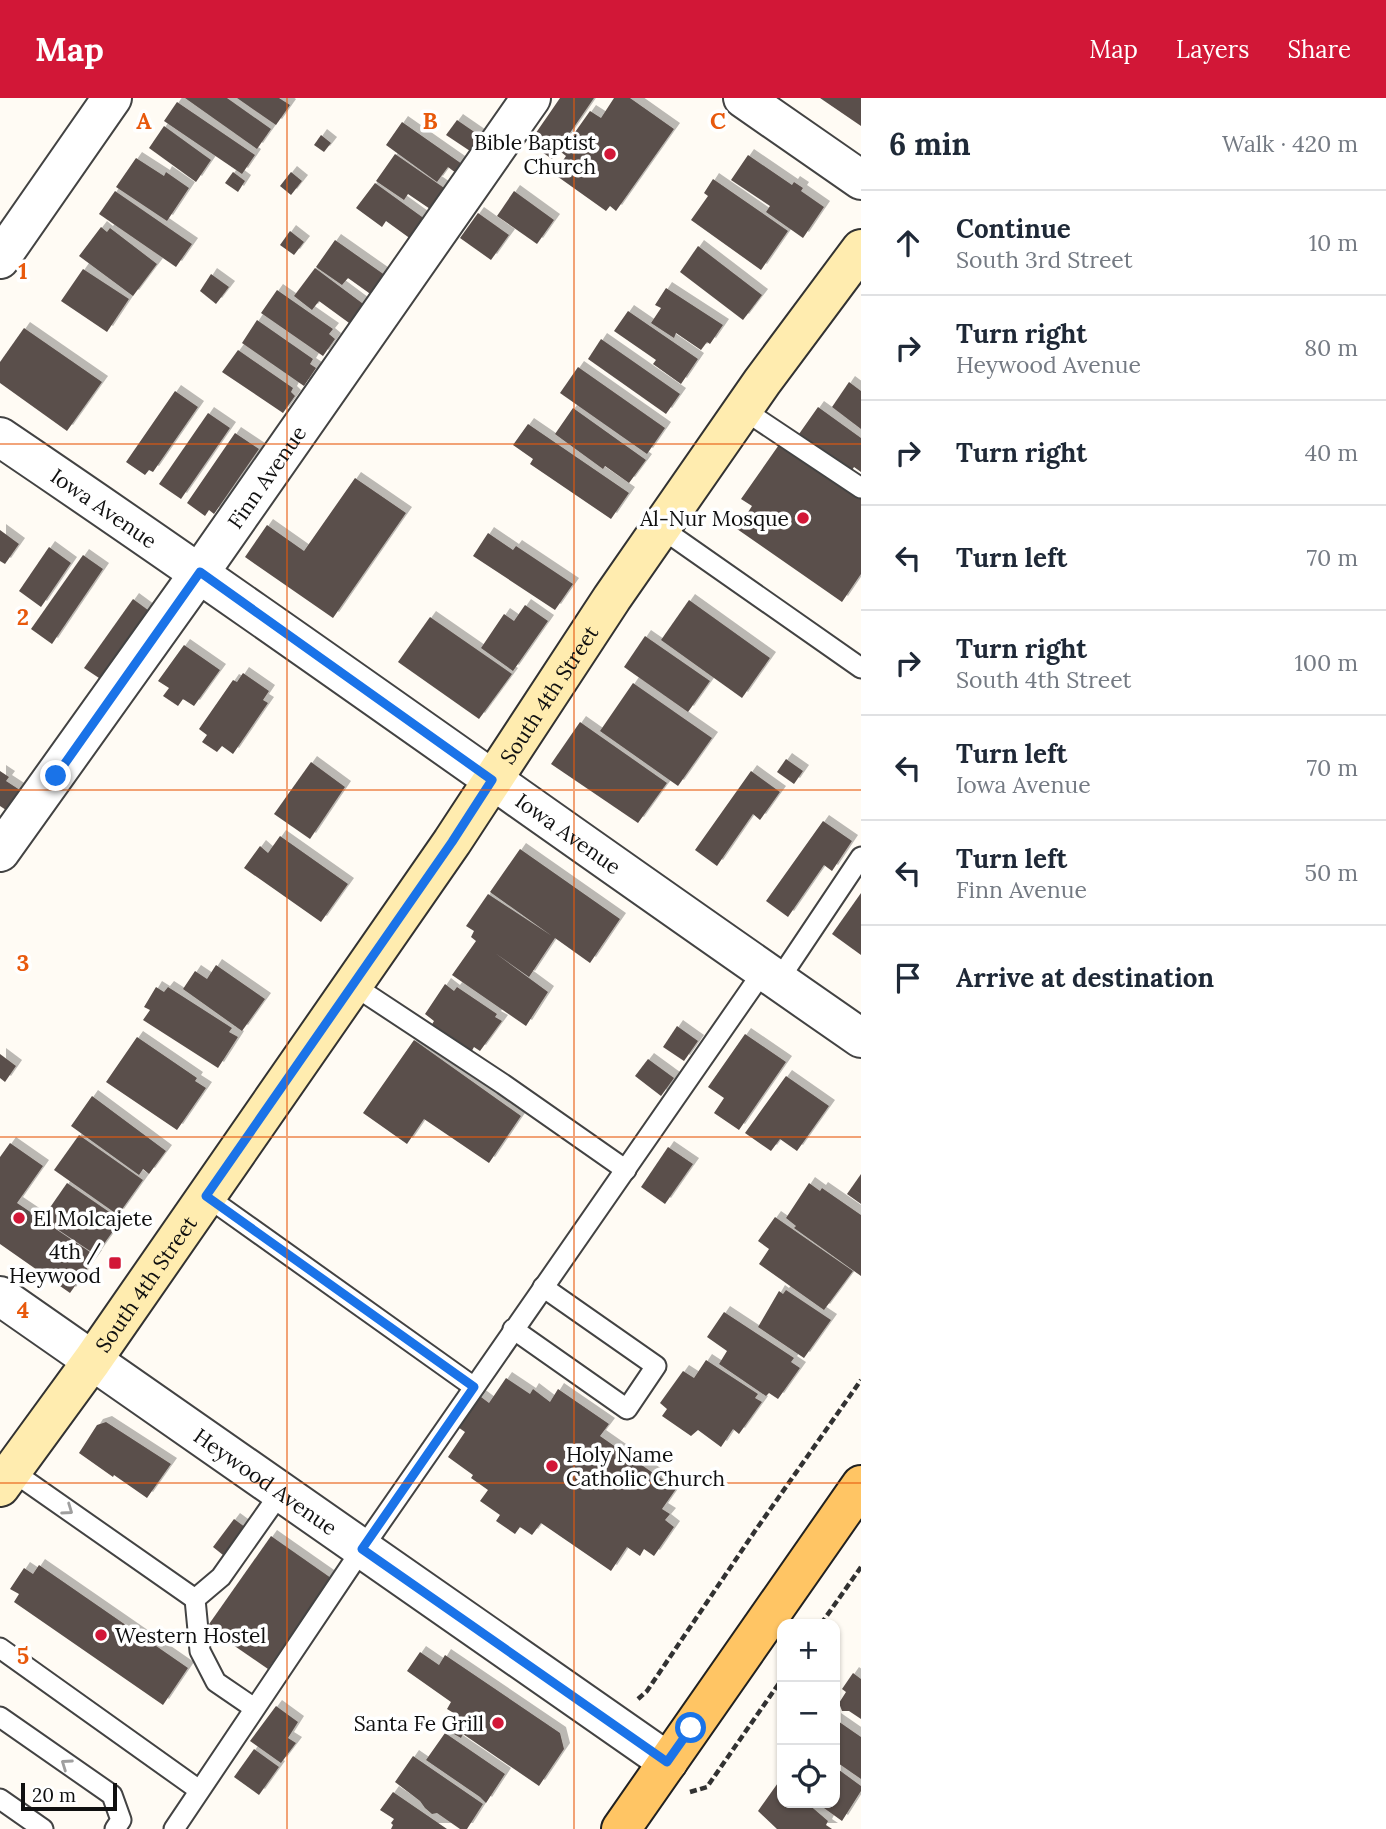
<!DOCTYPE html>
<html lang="en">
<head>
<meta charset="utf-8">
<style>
  body { margin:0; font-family:Lora,serif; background:#f6f6f7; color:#1f2937 }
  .controls { position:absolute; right:21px; bottom:21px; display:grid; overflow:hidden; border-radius:14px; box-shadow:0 2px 5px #0004 }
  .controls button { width:63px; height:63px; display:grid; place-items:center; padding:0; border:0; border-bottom:2px solid #e0e1e3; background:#fff; color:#1f2937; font:35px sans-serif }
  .scale { position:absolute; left:21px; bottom:18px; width:96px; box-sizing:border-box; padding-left:7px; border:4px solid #101010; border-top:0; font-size:19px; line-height:24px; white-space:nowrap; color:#101010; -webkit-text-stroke:5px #fff; paint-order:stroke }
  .stop { position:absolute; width:21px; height:21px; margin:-16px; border:5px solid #1a73e8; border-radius:50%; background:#fff }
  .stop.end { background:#1a73e8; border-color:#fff; box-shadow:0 2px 7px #0008 }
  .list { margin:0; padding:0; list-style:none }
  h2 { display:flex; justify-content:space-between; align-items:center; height:91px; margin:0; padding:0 28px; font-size:30px }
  h2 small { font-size:23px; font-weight:400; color:#747a83 }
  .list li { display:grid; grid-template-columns:46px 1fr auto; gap:21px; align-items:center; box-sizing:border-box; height:105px; padding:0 28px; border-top:2px solid #e0e1e3 }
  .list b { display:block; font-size:26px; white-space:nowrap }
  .list p { margin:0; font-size:23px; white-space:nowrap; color:#747a83 }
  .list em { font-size:23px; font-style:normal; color:#747a83 }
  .icon { flex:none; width:38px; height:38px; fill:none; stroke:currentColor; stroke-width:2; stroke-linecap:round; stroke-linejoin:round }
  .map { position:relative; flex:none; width:861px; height:1731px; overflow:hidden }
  header { display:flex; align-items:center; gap:42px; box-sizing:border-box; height:98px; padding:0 35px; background:#d21737; color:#fff }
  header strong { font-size:33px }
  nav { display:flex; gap:38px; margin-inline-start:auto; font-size:24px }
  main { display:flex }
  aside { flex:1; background:#fff }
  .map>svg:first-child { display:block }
  .building { fill:#5a4f4b; filter:url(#shadow) }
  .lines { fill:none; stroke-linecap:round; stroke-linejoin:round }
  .service-casing { stroke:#434343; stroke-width:23 }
  .minor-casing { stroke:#434343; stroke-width:42 }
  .secondary-casing { stroke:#323232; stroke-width:42 }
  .primary-casing { stroke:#212121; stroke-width:42 }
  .path { stroke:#323232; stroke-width:4.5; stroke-dasharray:7 3.5; stroke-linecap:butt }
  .service { stroke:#fff; stroke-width:19 }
  .minor { stroke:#fff; stroke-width:38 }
  .secondary { stroke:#ffecaf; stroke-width:38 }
  .primary { stroke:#ffc564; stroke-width:38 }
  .oneway { stroke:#9f9f9f }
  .route { stroke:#1a73e8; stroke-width:9 }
  .grid { fill:none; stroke:#e8590c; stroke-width:2; stroke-opacity:0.55 }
  .poi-dot { fill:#d21737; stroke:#fff; stroke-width:2.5 }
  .labels { text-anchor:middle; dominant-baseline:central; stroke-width:7; stroke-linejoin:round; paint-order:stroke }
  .poi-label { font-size:21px; fill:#101010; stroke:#fff; text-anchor:end }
  .street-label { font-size:21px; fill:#101010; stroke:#fff }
  .grid-label { font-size:23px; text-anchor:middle; font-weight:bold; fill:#e8590c; stroke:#fff; stroke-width:7; stroke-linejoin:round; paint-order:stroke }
</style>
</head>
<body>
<header>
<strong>Map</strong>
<nav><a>Map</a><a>Layers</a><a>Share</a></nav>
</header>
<main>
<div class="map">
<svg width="861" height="1731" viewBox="0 0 861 1731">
  <defs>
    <filter id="shadow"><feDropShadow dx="6" dy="-6" stdDeviation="0" flood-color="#0004"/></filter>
  </defs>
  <rect width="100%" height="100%" fill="#fffbf4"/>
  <!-- building -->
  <g class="building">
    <path d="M185,0h42l44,31 -14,20z"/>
    <path d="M237,0h42l11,7 -14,20z"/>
    <path d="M560,0h34l-42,61 -23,-16z"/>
    <path d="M614,0h16l44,31 -58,82 -6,-5 -4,5 -52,-37 12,-18 -5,-4 29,-41 11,7z"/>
    <path d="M820,0h41v28z"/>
    <path d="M177,4l78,53 -13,19 -78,-53z"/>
    <path d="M457,22l29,20 -10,15 -30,-20z"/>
    <path d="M402,24l60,42 -6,9 -8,-6 -11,15 -51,-37z"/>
    <path d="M164,28l47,34 -15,22 -47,-34z"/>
    <path d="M321,37l10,8 -7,9 -10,-7z"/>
    <path d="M395,56l55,38 -14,21 -28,-19 -4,6 -28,-19z"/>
    <path d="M748,57l44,30 2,-3 9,6 -2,3 23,16 -21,31 -37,-26 4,-6 -39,-26z"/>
    <path d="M136,60l28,18 2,-4 23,16 -22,33 -51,-34z"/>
    <path d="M233,74l12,9 -7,11 -13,-9z"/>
    <path d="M291,74l11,9 -11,14 -11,-9z"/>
    <path d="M713,81l75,52 -27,39 -70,-50 17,-24 -4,-3z"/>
    <path d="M375,85l54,39 -14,20 -29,-21 -4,6 -26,-19z"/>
    <path d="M115,93l77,53 -16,23 -77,-53z"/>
    <path d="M514,93l40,29 -17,24 -40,-28z"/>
    <path d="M478,115l31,22 -18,25 -31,-22z"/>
    <path d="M101,129l6,5 3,-4 47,36 -24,32 -54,-40z"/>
    <path d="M290,133l14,11 -10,13 -14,-10z"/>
    <path d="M335,142l54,38 -13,20 -28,-20 -6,7 -26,-18z"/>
    <path d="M698,148l64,49 -19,25 -63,-48z"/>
    <path d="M315,170l55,41 -14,19 -37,-27 -7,9 -18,-14z"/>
    <path d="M83,171l46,30 -22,33 -46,-31z"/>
    <path d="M211,176l18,13 -13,17 -16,-13z"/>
    <path d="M666,190l57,37 -13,19 -3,-2 -6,8 -25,-17 -2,5 -23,-15 10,-15 -6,-3z"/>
    <path d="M277,192l56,39 -4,5 6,5 -12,17 -62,-43z"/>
    <path d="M628,213l70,48 -17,25 -28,-20 3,-4 -42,-29z"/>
    <path d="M257,222l56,39 -3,5 6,4 -12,18 -62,-43z"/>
    <path d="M24,230l78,54 -35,49 -67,-48v-21z"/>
    <path d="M601,241l79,55 -14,20 -78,-55z"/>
    <path d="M238,252l55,38 -2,4 4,4 -12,17 -61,-41z"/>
    <path d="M578,269l87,61 -18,26 -87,-61z"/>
    <path d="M849,284l12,9v38l-29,-22z"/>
    <path d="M175,293l23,16 -45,65 -4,-2 -4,5 -19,-13z"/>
    <path d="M818,309l43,31v34l-7,-5 -3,5 -52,-38z"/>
    <path d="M573,310l73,52 -17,23 -24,-17 -2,3 -48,-35z"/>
    <path d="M208,315l22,15 -49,71 -22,-15z"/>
    <path d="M528,326l101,69 -18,26 -81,-55 3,-5 -20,-14z"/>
    <path d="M235,335l24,16 -45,65 -5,-4 -4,6 -18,-13z"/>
    <path d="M783,341l78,49v86l-19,28 -105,-73 15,-23 -11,-7z"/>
    <path d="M355,380l51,35 -73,105 -88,-61 22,-32 37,26z"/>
    <path d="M0,432l19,14 -14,20 -5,-3z"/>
    <path d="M488,435l25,17 3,-4 57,38 -18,26 -82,-54z"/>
    <path d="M49,449l22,16 -30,44 -22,-16z"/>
    <path d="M83,457l20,14 -51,75 -21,-15z"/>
    <path d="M133,501l19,14 -47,69 -21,-14z"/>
    <path d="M689,502l81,58 -28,40 -81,-58z"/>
    <path d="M525,507l23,16 -35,50 -32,-23 23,-34 10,7z"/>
    <path d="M430,519l82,57 -33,45 -81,-57z"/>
    <path d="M645,538l65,45 -22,31 -64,-45z"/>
    <path d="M184,547l36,25 -26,36 -11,-7 -5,7 -15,-10 6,-8 -11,-7z"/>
    <path d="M243,575l26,18 -6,9 5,3 -35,51 -11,-8 -5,6 -15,-10 5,-7 -8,-6 34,-49 4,2z"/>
    <path d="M633,585l79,55 -34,48 -78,-55z"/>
    <path d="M580,624l87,61 -29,40 -87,-59z"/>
    <path d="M786,661l17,12 -9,13 -17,-12z"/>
    <path d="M311,664l34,25 -35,52 -36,-25z"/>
    <path d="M0,673l9,6 -3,4 20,13 -14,20 -12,-8z"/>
    <path d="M751,673l29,21 -20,28 -7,-6 -36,52 -22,-16z"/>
    <path d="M823,723l29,20 -20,30 -8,-6 -36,52 -22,-16z"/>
    <path d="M280,738l68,48 -27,38 -77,-54 16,-22 8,7z"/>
    <path d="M520,751l100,70 -30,44 -35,-25 -26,39 -34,-24 53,39 -22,34 -74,-51 24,-34 -5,-4 3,-6 -8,-5 22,-32 64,42 -62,-44z"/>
    <path d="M861,795v62l-29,-21z"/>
    <path d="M216,867l49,34 -23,32 -59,-42 12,-18 12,8z"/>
    <path d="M445,886l9,7 3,-4 40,27 -2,3 7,4 -22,30 -6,-4 -4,7 -39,-28 3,-5 -9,-7z"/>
    <path d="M156,889l8,5 4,-5 64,41 -3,4 9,5 -20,31 -75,-48 7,-10 -6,-3z"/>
    <path d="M677,928l21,15 -14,20 -21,-14z"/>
    <path d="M745,936l41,28 -47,68 -25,-17 10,-15 -16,-11z"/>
    <path d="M137,939l60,41 -2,3 11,7 -29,42 -71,-48z"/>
    <path d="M414,942l107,76 -32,47 -65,-44 -17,25 -44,-31z"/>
    <path d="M0,956l16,12 -11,16 -5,-4z"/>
    <path d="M648,961l26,19 -13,18 -26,-20z"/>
    <path d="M786,978l43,30 -32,45 -17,-12 -9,12 -26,-18z"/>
    <path d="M92,998l74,55 -17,23 -6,-5 -4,6 -68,-49z"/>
    <path d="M79,1037l64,45 -25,35 -64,-45z"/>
    <path d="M10,1045l33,23 -26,37 79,53 -26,37 -70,-49v-87z"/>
    <path d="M668,1049l25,17 -28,40 -24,-17z"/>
    <path d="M861,1076v30l-14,-10z"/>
    <path d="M67,1085l54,37 -25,35 -54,-36z"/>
    <path d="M809,1085l11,8 2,-3 39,27v61l-67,-48 2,-2 -10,-8z"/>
    <path d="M775,1119l78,54 -29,39 -65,-46 10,-15 -11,-8z"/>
    <path d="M786,1192l45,30 -27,38 -46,-31 21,-36 4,3z"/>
    <path d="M724,1214l70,46 -3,4 9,6 -22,31 -9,-6 -3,3 -47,-32 8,-13 -20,-14z"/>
    <path d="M706,1262l52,34 -3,4 7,4 -23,32 -6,-5 -12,18 -23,-17 -7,6 -29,-20 5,-7 -7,-6 23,-32 11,7z"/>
    <path d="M506,1280l24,16 3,-5 17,13 8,-13 51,35 -9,12 76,53 -14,20 8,5 -5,6 9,7 -20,29 -10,-7 -4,7 -13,-9 -16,24 -70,-48 -9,12 -12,-8 -5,7 -19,-13 4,-6 -20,-14 8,-11 -17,-12 2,-3 -25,-18 17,-25 -10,-7 22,-31 12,9z"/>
    <path d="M106,1324l65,42 -24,34 -33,-23 -1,2 -34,-24 18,-28z"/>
    <path d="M234,1421l15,11 -21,29 -15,-12z"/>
    <path d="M271,1438l60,42 -63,91 -61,-42z"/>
    <path d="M39,1467l149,103 -25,37 -149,-103 5,-8 -9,-5 14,-21 9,6z"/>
    <path d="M420,1554l19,13 6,-10 115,78 4,16 -25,37 -76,-52 -2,4 -14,-8 10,-15 -10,-6 4,-7 -44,-31z"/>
    <path d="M853,1575l8,6v40l-12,-8h-7l-3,-8 7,-11 -4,-3z"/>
    <path d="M276,1608l22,16 -10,16 8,5 -15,20 -31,-22z"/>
    <path d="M835,1621l26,18v42l-26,-18z"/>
    <path d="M445,1635l60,41 -19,29 -6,-6 -54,-37z"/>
    <path d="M254,1651l25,18 -20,28 -25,-18z"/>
    <path d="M413,1658l70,48 -16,25h-7l-23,-16 -5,1 -7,-6 -5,-7 -25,-19z"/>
    <path d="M835,1669l26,19v5l-19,30 -25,-18h18z"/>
    <path d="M780,1682l2,1v22h25l21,18 -2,4 6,4h-55l-19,-18z"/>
    <path d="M393,1694l54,37h-56l2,-4 -2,-2 3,-4 -14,-9z"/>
  </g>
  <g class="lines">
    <defs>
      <g id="service">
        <path d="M744,312l117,78"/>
        <path d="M661,430l200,140"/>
        <path d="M778,883l83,-124"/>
        <path d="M353,887l150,99 123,86"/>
        <path d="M206,1098l268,191"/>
        <path d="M513,1231l114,80 29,-43 -113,-79"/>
        <path d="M12,1373l183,128"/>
        <path d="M0,1550l199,142"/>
        <path d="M254,1610l-38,-26 -16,-31 -5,-52 26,-22 60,-85"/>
        <path d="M0,1619l112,78 9,25 -6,9"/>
        <path d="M0,1701l43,30"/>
        <path d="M174,1731l188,-280 402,-579"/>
      </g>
      <g id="minor">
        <path d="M743,0l118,82"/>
        <path d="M0,161l112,-161"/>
        <path id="s1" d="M0,339c290,196 573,402 861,601"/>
        <path id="s2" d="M0,754l200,-280 331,-474"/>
        <path id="s3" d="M0,1198l668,466"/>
      </g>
      <g id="secondary">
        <path id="s4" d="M0,1389l92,-126 360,-519 160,-244 150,-216 99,-133"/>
      </g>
      <path id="primary" d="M621,1731l240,-344"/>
    </defs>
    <!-- service casing -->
    <use href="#service" class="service-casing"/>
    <!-- minor casing -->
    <use href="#minor" class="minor-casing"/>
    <!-- secondary casing -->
    <use href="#secondary" class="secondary-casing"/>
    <!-- primary casing -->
    <use href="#primary" class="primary-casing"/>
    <!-- path -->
    <g class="path">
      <path d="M821,1526l40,-57"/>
      <path d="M638,1601l9,-8 108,-160 106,-151"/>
      <path d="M690,1694l17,-5 75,-108"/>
    </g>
    <!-- service -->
    <use href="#service" class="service"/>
    <!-- minor -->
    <use href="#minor" class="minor"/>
    <!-- secondary -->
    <use href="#secondary" class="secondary"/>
    <!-- primary -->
    <use href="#primary" class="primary"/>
  </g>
  <!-- one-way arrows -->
  <defs><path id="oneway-chevron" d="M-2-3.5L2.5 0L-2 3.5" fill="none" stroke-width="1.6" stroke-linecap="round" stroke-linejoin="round" transform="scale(1.75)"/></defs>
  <g class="oneway">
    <use href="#oneway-chevron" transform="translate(68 1412) rotate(35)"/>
    <use href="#oneway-chevron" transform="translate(66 1666) rotate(-145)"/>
  </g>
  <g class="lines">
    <!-- route -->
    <path class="route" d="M56,678l144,-204 292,208 -40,62 -246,354 268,191 -112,162 305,213 24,-34"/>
  </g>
  <!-- grid -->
  <path class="grid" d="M287,0v1731M574,0v1731M0,346h861M0,692h861M0,1039h861M0,1385h861"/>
  <!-- markers -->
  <g class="poi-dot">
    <circle cx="610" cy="56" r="7"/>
    <circle cx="803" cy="420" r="7"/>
    <circle cx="19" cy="1120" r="7"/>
    <rect x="108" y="1158" width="14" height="14" rx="3.5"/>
    <circle cx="552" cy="1368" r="7"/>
    <circle cx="101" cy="1537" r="7"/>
    <circle cx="498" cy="1625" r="7"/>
  </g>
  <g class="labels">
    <!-- poi labels -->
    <g class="poi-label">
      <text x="596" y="44">Bible Baptist<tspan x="596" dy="24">Church</tspan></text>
      <text x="789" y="420">Al-Nur Mosque</text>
      <text x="33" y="1120" text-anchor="start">El Molcajete</text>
      <text x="101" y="1153">4th /<tspan x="101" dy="24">Heywood</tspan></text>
      <text x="566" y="1356" text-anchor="start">Holy Name<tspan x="566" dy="24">Catholic Church</tspan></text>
      <text x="115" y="1537" text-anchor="start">Western Hostel</text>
      <text x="484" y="1625">Santa Fe Grill</text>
    </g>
    <!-- street labels -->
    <g class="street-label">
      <text stroke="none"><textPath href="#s2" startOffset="460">Finn Avenue</textPath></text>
      <text stroke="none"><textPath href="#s1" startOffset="126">Iowa Avenue</textPath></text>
      <text stroke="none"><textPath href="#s4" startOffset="964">South 4th Street</textPath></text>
      <text stroke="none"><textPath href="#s1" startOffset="693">Iowa Avenue</textPath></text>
      <text stroke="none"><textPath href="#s4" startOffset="250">South 4th Street</textPath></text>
      <text stroke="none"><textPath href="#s3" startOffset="324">Heywood Avenue</textPath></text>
    </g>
  </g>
  <g class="grid-label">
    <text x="144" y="31">A</text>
    <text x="430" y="31">B</text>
    <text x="718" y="31">C</text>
    <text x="23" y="181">1</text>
    <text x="23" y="527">2</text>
    <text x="23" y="873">3</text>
    <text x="23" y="1220">4</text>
    <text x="23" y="1566">5</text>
  </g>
</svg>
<div class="controls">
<button>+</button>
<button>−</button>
<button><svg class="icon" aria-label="locate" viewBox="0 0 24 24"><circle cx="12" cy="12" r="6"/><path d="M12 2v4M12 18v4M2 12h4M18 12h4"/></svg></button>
</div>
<div class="scale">20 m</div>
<div class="stop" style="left:691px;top:1630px"></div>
<div class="stop end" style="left:56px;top:678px"></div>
</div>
<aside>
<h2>6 min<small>Walk · 420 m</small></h2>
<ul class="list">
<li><svg class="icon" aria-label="ahead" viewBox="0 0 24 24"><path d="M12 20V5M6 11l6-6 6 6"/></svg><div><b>Continue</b><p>South 3rd Street</p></div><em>10 m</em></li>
<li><svg class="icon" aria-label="right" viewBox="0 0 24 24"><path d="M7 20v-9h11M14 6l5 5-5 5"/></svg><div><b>Turn right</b><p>Heywood Avenue</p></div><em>80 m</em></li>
<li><svg class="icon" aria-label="right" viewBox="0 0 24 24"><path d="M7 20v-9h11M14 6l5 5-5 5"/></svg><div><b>Turn right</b></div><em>40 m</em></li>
<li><svg class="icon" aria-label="left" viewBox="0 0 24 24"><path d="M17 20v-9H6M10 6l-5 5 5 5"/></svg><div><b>Turn left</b></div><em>70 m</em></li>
<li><svg class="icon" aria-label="right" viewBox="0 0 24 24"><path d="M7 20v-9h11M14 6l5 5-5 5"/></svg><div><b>Turn right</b><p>South 4th Street</p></div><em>100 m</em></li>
<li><svg class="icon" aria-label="left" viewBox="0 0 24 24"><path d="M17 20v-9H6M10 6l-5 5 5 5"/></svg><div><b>Turn left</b><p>Iowa Avenue</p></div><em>70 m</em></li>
<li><svg class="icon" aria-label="left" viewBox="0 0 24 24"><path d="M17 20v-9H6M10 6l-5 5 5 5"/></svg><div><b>Turn left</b><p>Finn Avenue</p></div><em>50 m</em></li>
<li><svg class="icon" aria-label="arrive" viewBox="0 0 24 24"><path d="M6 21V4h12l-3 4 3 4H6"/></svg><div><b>Arrive at destination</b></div></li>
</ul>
</aside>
</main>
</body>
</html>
